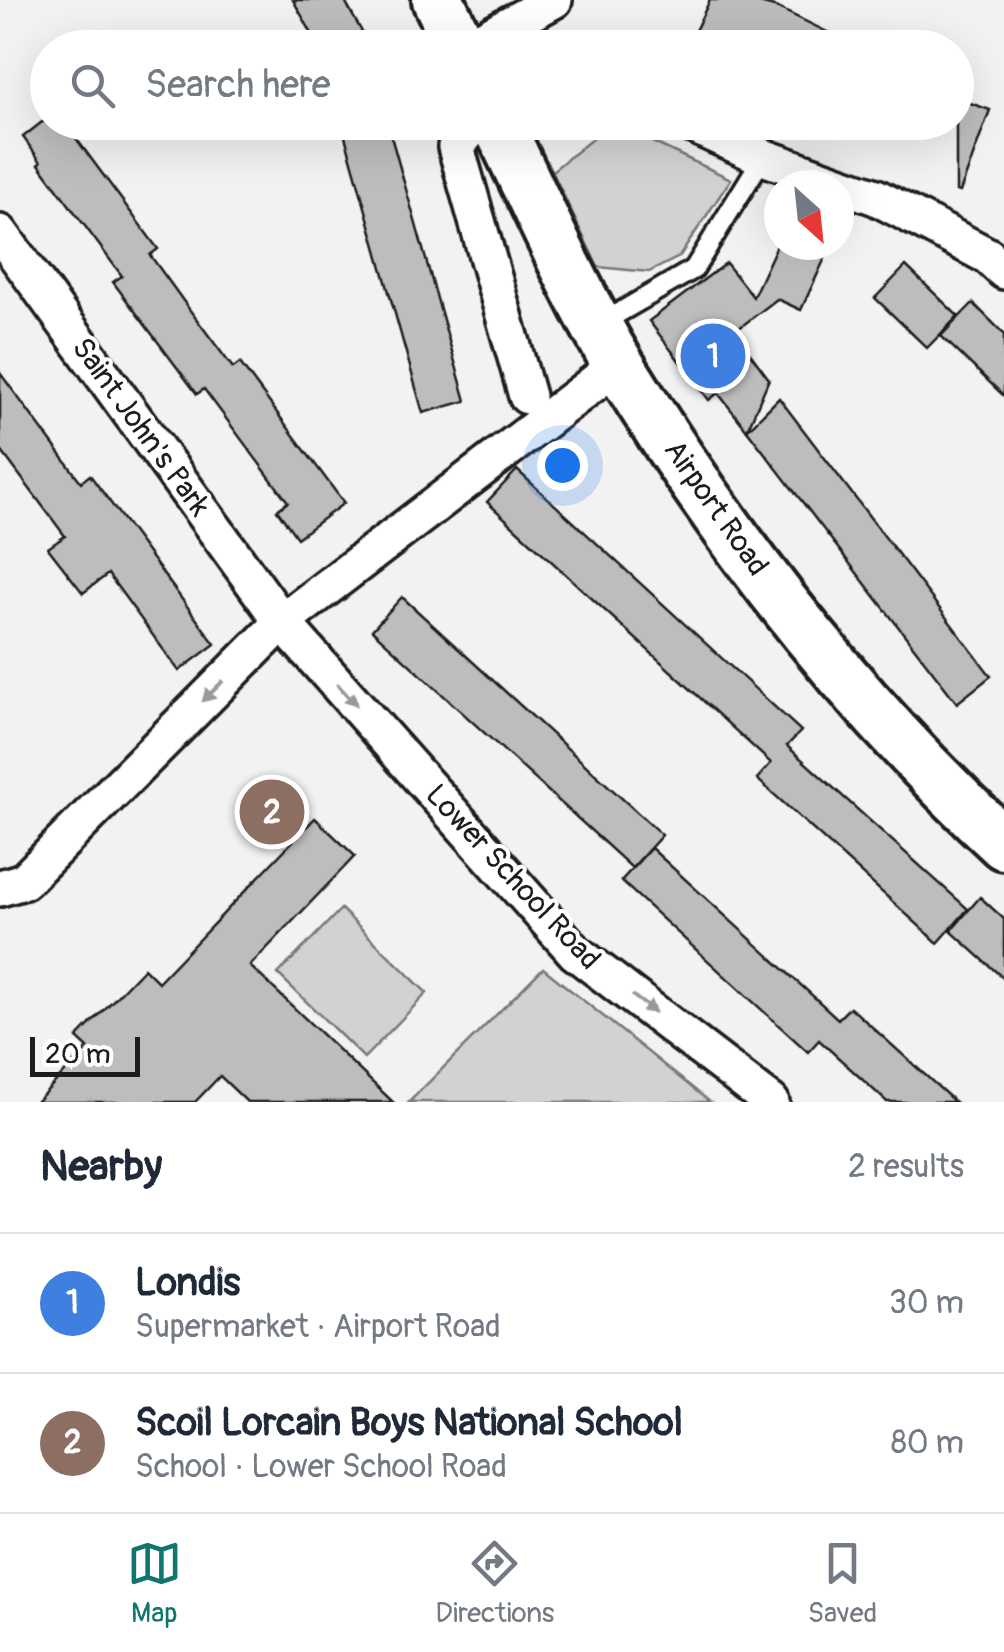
<!DOCTYPE html>
<html lang="en">
<head>
<meta charset="utf-8">
<style>
  body { margin:0; font-family:Pangolin,sans-serif; background:#f6f6f7; color:#1f2937 }
  .compass { position:absolute; left:764px; top:170px; width:90px; height:90px; border-radius:50%; background:#fff; box-shadow:0 10px 40px #0002; rotate:153deg }
  .scale { position:absolute; left:30px; bottom:25px; width:110px; box-sizing:border-box; padding-left:10px; border:5px solid #1c1c1c; border-top:0; font-size:28px; line-height:35px; white-space:nowrap; color:#1c1c1c; -webkit-text-stroke:8px #fff; paint-order:stroke }
  .you { position:absolute; left:562px; top:465px; width:35px; height:35px; margin:-25px; border:8px solid #fff; border-radius:50%; background:#1a73e8; box-shadow:0 0 0 15px #1a73e833 }
  .badge { display:grid; place-items:center; width:65px; height:65px; border-radius:50%; background:#0f766e; color:#fff; font-size:32px; font-weight:700 }
  .pin { position:absolute; translate:-50% -50%; border:5px solid #fff; box-shadow:0 2px 10px #0006 }
  .list { margin:0; padding:0; list-style:none }
  h2 { display:flex; justify-content:space-between; align-items:center; height:130px; margin:0; padding:0 40px; font-size:42px }
  h2 small { font-size:32px; font-weight:400; color:#747a83 }
  .list li { display:grid; grid-template-columns:65px 1fr auto; gap:30px; align-items:center; box-sizing:border-box; height:140px; padding:0 40px; border-top:2px solid #e0e1e3 }
  .list b { display:block; font-size:38px; white-space:nowrap }
  .list p { margin:0; font-size:32px; white-space:nowrap; color:#747a83 }
  .list em { font-size:32px; font-style:normal; color:#747a83 }
  .icon { flex:none; width:55px; height:55px; fill:none; stroke:currentColor; stroke-width:2; stroke-linecap:round; stroke-linejoin:round }
  .map { position:relative; flex:none; width:1004px; height:1102px; overflow:hidden }
  .search { position:absolute; background:#fff; box-shadow:0 10px 40px #0002; left:30px; right:30px; top:30px; height:110px; display:flex; align-items:center; gap:25px; box-sizing:border-box; padding:0 35px; border-radius:55px; color:#747a83; font-size:38px }
  .sheet { height:410px; background:#fff }
  nav { display:flex; justify-content:space-around; align-items:center; box-sizing:border-box; height:140px; border-top:2px solid #e0e1e3; background:#fff; font-size:28px; color:#747a83 }
  nav a { display:grid; justify-items:center; gap:5px }
  nav .on { color:#0f766e }
  .map>svg:first-child { display:block }
  .green { fill:#d2d2d2; stroke:#777; stroke-width:2.5 }
  .building { fill:#bdbdbd; stroke:#1c1c1c; stroke-width:2.5 }
  .lines { fill:none; stroke-linecap:round; stroke-linejoin:round }
  .lane-casing { stroke:#1c1c1c; stroke-width:25 }
  .street-casing { stroke:#1c1c1c; stroke-width:42 }
  .secondary-casing { stroke:#1c1c1c; stroke-width:58 }
  .lane { stroke:#fff; stroke-width:18 }
  .street { stroke:#fff; stroke-width:35 }
  .secondary { stroke:#fff; stroke-width:50 }
  .oneway { fill:#999 }
  .labels { text-anchor:middle; dominant-baseline:central; stroke-width:8; stroke-linejoin:round; paint-order:stroke }
  .street-label { font-size:30px; fill:#1c1c1c; stroke:#fff }
</style>
</head>
<body>
<div class="map">
<svg width="1004" height="1102" viewBox="0 0 1004 1102">
  <rect width="100%" height="100%" fill="#f2f2f2"/>
  <filter id="ink" filterUnits="userSpaceOnUse"><feTurbulence type="fractalNoise" baseFrequency=".01" numOctaves="2"/><feDisplacementMap in="SourceGraphic" scale="20" xChannelSelector="R" yChannelSelector="G"/><feConvolveMatrix kernelMatrix="1 2 1 2 8 2 1 2 1" color-interpolation-filters="sRGB"/></filter>
  <g filter="url(#ink)">
    <!-- green -->
    <g class="green">
      <path d="M612,123l119,56 -52,78 -30,15 -51,-5 -46,-96z"/>
      <path d="M341,909l86,84 -63,65 -86,-84z"/>
      <path d="M543,968l167,134h-301z"/>
    </g>
    <!-- building -->
    <g class="building">
      <path d="M293,0h51l27,48h-51z"/>
      <path d="M710,0h38l30,8 82,40h-134l-32,-15z"/>
      <path d="M956,98l34,12 -30,82 -4,-1z"/>
      <path d="M42,122h22l94,127 -8,6 39,54 44,59 7,-5 104,140 -47,35 -20,-28 11,-8 -84,-113 -7,5 -84,-112 9,-6 -83,-112 2,-2 -18,-25z"/>
      <path d="M341,122h46l79,279 -43,12z"/>
      <path d="M777,245h54l-30,65 -24,-11 -43,33 35,47 -22,51 -29,-37 -9,7 -60,-79 77,-58 27,34z"/>
      <path d="M906,266l52,50 -31,32 -52,-50z"/>
      <path d="M973,303l31,31v62l-63,-60z"/>
      <path d="M0,373l81,109 9,-7 125,169 -36,27 -71,-97 -25,19 -35,-45 17,-12 -65,-87z"/>
      <path d="M779,398l212,278 -34,27 -210,-273z"/>
      <path d="M517,470l284,261 -14,15 181,163 -30,34 -181,-164 14,-16 -284,-261z"/>
      <path d="M402,597l260,238 -30,33 -260,-238z"/>
      <path d="M315,818l40,38 -105,110 143,136h-146l-27,-26 -25,26h-159l52,-54 -11,-10 67,-70 14,14z"/>
      <path d="M651,848l187,171 12,-12 105,95h-68l-68,-62 -11,12 -187,-171z"/>
      <path d="M980,897l24,22v60l-53,-48z"/>
    </g>
    <g class="lines">
      <defs>
        <path id="lane" d="M598,325l96,-56 69,-112"/>
        <g id="street">
          <path d="M466,48l88,-48"/>
          <path d="M476,122l-20,25 71,249"/>
          <path d="M686,122l77,35 113,40 112,59 16,15"/>
          <path d="M0,233l282,389 293,330 196,150"/>
          <path d="M0,888l24,-7 258,-259 337,-258"/>
        </g>
        <g id="secondary">
          <path d="M438,0l23,48"/>
          <path d="M497,122c40,82 76,167 123,245 106,173 235,339 384,477"/>
        </g>
      </defs>
      <!-- lane casing -->
      <use href="#lane" class="lane-casing"/>
      <!-- street casing -->
      <use href="#street" class="street-casing"/>
      <!-- secondary casing -->
      <use href="#secondary" class="secondary-casing"/>
      <!-- lane -->
      <use href="#lane" class="lane"/>
      <!-- street -->
      <use href="#street" class="street"/>
      <!-- secondary -->
      <use href="#secondary" class="secondary"/>
    </g>
    <!-- one-way arrows -->
    <defs><path id="oneway-solid" d="M-6-.8H1V-3.2L6.5 0L1 3.2V.8H-6Z" transform="scale(2.5)"/></defs>
    <g class="oneway">
      <use href="#oneway-solid" transform="translate(213 691) rotate(135)"/>
      <use href="#oneway-solid" transform="translate(347 695) rotate(48)"/>
      <use href="#oneway-solid" transform="translate(644 1004) rotate(37)"/>
    </g>
  </g>
  <g class="labels">
    <!-- street labels -->
    <g class="street-label">
      <text transform="translate(141 427) rotate(54)">Saint John's Park</text>
      <text transform="translate(716 508) rotate(55)">Airport Road</text>
      <text transform="translate(513 877) rotate(47)">Lower School Road</text>
    </g>
  </g>
</svg>
<svg class="compass" viewBox="-18 -18 36 36"><path d="M0-13l5 13h-10z" fill="#e53935"/><path d="M0 13l5-13h-10z" fill="#747a83"/></svg>
<div class="scale">20 m</div>
<div class="you"></div>
<div class="pin badge" style="left:713px;top:356px;background:#3f7fe0">1</div>
<div class="pin badge" style="left:272px;top:812px;background:#8d6e63">2</div>
<div class="search"><svg class="icon" aria-label="search" viewBox="0 0 24 24"><circle cx="10" cy="10" r="6"/><path d="M15 15l6 6"/></svg>Search here</div>
</div>
<section class="sheet">
<h2>Nearby<small>2 results</small></h2>
<ul class="list">
<li><span class="badge" style="background:#3f7fe0">1</span><div><b>Londis</b><p>Supermarket · Airport Road</p></div><em>30 m</em></li>
<li><span class="badge" style="background:#8d6e63">2</span><div><b>Scoil Lorcain Boys National School</b><p>School · Lower School Road</p></div><em>80 m</em></li>
</ul>
</section>
<nav>
<a class="on"><svg class="icon" aria-label="map" viewBox="0 0 24 24"><path d="M3 6l6-2 6 2 6-2v14l-6 2-6-2-6 2zM9 4v14M15 6v14"/></svg>Map</a>
<a><svg class="icon" aria-label="directions" viewBox="0 0 24 24"><path d="M12 3l9 9-9 9-9-9zM9 14v-3h6M13 9l2 2-2 2"/></svg>Directions</a>
<a><svg class="icon" aria-label="saved" viewBox="0 0 24 24"><path d="M7 4h10v16l-5-4-5 4z"/></svg>Saved</a>
</nav>
</body>
</html>
